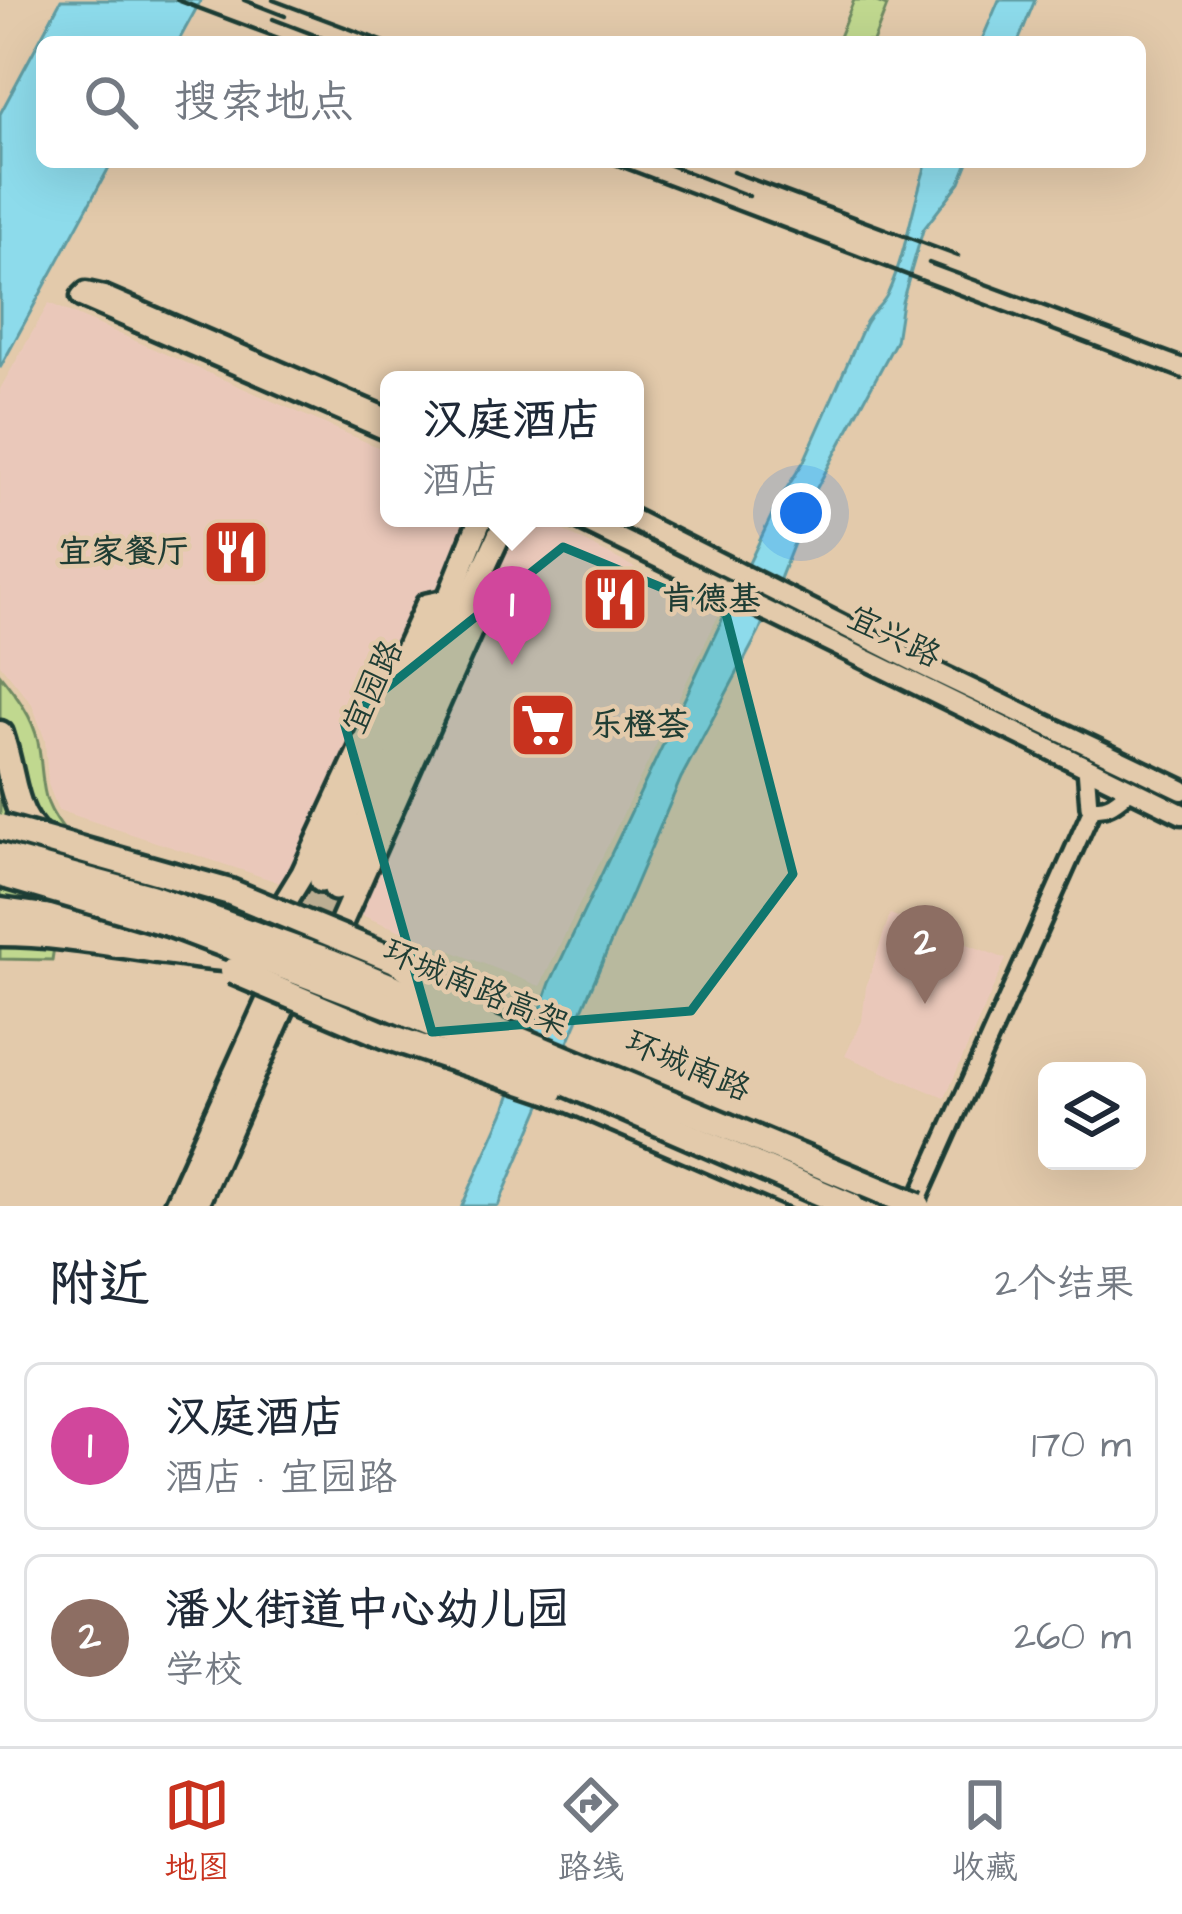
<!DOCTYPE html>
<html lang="zh">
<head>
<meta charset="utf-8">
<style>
  body { margin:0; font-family:"Architects Daughter","LXGW WenKai TC",sans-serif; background:#f6f6f7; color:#1f2937 }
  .controls { position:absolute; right:36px; bottom:36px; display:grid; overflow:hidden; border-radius:18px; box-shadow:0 12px 48px #0002 }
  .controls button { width:108px; height:108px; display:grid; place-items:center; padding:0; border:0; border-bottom:3px solid #e0e1e3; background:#fff; color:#1f2937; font:60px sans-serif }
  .you { position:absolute; left:801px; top:513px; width:42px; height:42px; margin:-30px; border:9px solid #fff; border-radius:50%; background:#1a73e8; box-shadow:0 0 0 18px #1a73e833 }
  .badge { display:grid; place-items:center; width:78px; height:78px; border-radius:50%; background:#c8321e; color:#fff; font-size:39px; font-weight:700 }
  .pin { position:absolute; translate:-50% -99px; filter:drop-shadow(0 3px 6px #0008) }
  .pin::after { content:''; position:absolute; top:63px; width:42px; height:36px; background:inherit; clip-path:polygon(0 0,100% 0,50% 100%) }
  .popup { position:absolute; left:380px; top:371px; width:264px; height:156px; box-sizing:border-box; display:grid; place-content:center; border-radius:18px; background:#fff; filter:drop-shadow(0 3px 9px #0005); font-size:39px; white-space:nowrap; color:#747a83 }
  .popup b { font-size:45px; color:#1f2937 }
  .popup::after { content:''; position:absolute; left:50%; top:100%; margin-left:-24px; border:24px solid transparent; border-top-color:#fff }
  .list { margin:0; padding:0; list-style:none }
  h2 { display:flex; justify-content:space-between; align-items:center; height:156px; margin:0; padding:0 48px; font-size:51px }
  h2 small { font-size:39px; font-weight:400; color:#747a83 }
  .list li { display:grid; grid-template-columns:78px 1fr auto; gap:36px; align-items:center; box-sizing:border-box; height:168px; margin:0 24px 24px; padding:0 24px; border:3px solid #e0e1e3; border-radius:18px }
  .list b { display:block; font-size:45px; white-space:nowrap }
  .list p { margin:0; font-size:39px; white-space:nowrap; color:#747a83 }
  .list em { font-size:39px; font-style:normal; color:#747a83 }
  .icon { flex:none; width:66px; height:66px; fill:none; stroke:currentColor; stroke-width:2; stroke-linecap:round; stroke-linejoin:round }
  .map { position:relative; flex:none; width:1182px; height:1206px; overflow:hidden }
  .search { position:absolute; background:#fff; box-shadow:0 12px 48px #0002; left:36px; right:36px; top:36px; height:132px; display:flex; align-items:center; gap:30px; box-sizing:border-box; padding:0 42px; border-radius:18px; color:#747a83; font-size:45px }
  .sheet { height:540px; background:#fff }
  nav { display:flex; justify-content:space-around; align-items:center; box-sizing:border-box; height:168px; border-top:3px solid #e0e1e3; background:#fff; font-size:33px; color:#747a83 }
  nav a { display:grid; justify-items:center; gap:6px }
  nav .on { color:#c8321e }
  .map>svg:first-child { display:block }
  .built { fill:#eac8ba }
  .green { fill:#c0d88f; stroke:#708a62; stroke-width:3 }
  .water { fill:#8ddbeb; stroke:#619ca2; stroke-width:3 }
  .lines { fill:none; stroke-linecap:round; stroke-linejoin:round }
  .secondary-tunnel { stroke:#bcae93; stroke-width:21; stroke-dasharray:21 10; stroke-linecap:butt }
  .minor-casing { stroke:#1f3d34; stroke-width:24 }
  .tertiary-casing { stroke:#1f3d34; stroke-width:27 }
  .secondary-casing { stroke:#1f3d34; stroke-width:30 }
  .primary-casing { stroke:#1f3d34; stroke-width:33 }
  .trunk-casing { stroke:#1f3d34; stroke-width:33 }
  .minor { stroke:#e3caab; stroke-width:15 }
  .tertiary { stroke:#e3caab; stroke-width:18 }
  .secondary { stroke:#e3caab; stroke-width:21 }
  .primary { stroke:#e3caab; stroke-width:24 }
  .trunk { stroke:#e3caab; stroke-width:24 }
  .rail { stroke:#1f3d34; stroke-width:4.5 }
  .trunk-bridge-casing { stroke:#1f3d34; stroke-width:33; stroke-linecap:butt }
  .trunk-bridge { stroke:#e3caab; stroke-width:24 }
  .marked { fill:#0f766e; fill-opacity:0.2; stroke:#0f766e; stroke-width:9; stroke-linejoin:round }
  .labels { text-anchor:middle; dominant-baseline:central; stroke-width:9; stroke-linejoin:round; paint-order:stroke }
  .poi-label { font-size:33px; font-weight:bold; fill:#1f3d34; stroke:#e3caab; text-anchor:start }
  .street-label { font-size:33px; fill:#1f3d34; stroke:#e3caab }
</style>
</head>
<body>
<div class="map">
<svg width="1182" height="1206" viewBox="0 0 1182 1206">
  <rect width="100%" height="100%" fill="#e3caab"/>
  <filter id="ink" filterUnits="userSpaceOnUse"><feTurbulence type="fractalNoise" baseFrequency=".00833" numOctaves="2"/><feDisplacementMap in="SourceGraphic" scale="24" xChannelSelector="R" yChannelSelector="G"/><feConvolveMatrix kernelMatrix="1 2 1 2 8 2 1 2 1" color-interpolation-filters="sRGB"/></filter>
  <g filter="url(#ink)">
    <!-- built -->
    <g class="built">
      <path d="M49,303l340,149v66h150l181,94 -180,374 -265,-105 -217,-71 -10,-26 -3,-44 -13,-36 -32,-40v-275z"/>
      <path d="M890,914l116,45 -61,139 -100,-42 17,-35 4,-34z"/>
    </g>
    <!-- green -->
    <g class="green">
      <path d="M854,0h18l15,6 -14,36h-36z"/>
      <path d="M0,675c16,20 33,42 38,67 8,48 -1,56 33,97l-19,121 -52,-1z"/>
    </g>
    <!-- water -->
    <g class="water">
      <path d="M61,0h140l-23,42h-136v120h70l-112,206v-254z"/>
      <path d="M999,0h36l-17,42h-37z"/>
      <path d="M927,162h41l-8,20 -37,48 -21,72 -6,39 -83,154 -54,137 -78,146 -183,428h-36l44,-99 44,-124 228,-481 26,-41 61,-137c6,-12 18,-19 23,-31 19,-42 24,-88 39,-131z"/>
    </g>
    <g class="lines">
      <!-- secondary-tunnel -->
      <g class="secondary-tunnel">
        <path d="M297,935l24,-54"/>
        <path d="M311,943l24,-54"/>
      </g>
      <defs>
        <g id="minor">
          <path d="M1086,767l3,39c18,6 29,-6 42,-17"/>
          <path d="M918,1199l175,-392"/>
        </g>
        <g id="tertiary">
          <path d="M389,419l-285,-123 -18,-4 -5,5 308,134"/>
          <path d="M577,518l605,296"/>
          <path d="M630,518l297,150 255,122"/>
        </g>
        <g id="secondary">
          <path d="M321,881l117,-256 43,-107"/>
          <path d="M335,889l172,-371"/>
          <path d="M271,925l32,-52 124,-268 20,-4"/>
          <path d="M330,948l146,-330 -8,-21"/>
          <path d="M175,1206l102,-226"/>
          <path d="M196,1206l96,-218"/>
        </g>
        <g id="primary">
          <path d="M0,734c17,50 8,82 55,118 13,10 25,19 41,23"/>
          <path d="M165,893l82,23"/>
          <path d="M0,911l95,13 115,23"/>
          <path d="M227,918l44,7 54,24"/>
          <path d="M325,994l128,55"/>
          <path d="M535,1084l284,122"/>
        </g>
        <path id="trunk" d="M0,933c87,0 172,25 259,27"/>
      </defs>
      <!-- minor casing -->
      <use href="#minor" class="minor-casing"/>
      <!-- tertiary casing -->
      <use href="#tertiary" class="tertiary-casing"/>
      <!-- secondary casing -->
      <use href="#secondary" class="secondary-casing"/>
      <!-- primary casing -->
      <use href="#primary" class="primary-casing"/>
      <!-- trunk casing -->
      <use href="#trunk" class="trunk-casing"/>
      <!-- minor -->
      <use href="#minor" class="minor"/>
      <!-- tertiary -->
      <use href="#tertiary" class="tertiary"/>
      <!-- secondary -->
      <use href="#secondary" class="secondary"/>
      <!-- primary -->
      <use href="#primary" class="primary"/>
      <!-- trunk -->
      <use href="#trunk" class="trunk"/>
      <!-- rail -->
      <g class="rail">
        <path d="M177,0l112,42"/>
        <path d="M244,0l41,16"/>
        <path d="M273,0l112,42"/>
        <path d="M273,19l60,23"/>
        <path d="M609,162l573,217"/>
        <path d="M662,162l87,34"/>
        <path d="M733,172l225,84"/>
        <path d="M929,263l253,94"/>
      </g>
      <defs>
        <g id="trunk-bridge">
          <path d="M0,827l230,65 165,68 78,50"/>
          <path d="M0,856l151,41 181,65 586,244"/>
          <path d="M0,874l171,50 218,82 462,200"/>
          <path d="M233,971l151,64 167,56"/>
        </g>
      </defs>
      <!-- trunk-bridge casing -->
      <use href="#trunk-bridge" class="trunk-bridge-casing"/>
      <!-- trunk-bridge -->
      <use href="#trunk-bridge" class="trunk-bridge"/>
    </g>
  </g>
  <!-- marked area -->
  <path class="marked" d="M563,547l163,67 67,260 -102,137 -259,21 -88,-310z"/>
  <!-- icons -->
  <defs>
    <symbol id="restaurant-square" viewBox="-11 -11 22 22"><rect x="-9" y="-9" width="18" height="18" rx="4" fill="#c8321e" stroke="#e3caab"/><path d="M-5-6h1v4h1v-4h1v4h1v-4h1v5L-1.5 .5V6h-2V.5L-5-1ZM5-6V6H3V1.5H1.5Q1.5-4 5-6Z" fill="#fff"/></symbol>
    <symbol id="supermarket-square" viewBox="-11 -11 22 22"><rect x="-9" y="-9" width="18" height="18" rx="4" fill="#c8321e" stroke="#e3caab"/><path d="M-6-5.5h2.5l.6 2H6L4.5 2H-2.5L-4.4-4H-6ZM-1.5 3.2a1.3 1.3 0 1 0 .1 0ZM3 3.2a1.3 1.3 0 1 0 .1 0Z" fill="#fff"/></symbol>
  </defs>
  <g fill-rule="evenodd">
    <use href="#restaurant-square" x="198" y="514" width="76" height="76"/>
    <use href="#restaurant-square" x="577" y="561" width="76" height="76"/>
    <use href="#supermarket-square" x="505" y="687" width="76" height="76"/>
  </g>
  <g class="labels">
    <!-- poi labels -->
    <g class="poi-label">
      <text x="190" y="552" text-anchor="end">宜家餐厅</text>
      <text x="662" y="599">肯德基</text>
      <text x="590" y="725">乐橙荟</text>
    </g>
    <!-- street labels -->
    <g class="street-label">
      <text transform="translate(894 637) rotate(26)">宜兴路</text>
      <text transform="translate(373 687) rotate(-65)">宜园路</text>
      <text transform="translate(476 988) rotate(23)">环城南路高架</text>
      <text transform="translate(688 1066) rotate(23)">环城南路</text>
    </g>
  </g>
</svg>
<div class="controls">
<button><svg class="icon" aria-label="layers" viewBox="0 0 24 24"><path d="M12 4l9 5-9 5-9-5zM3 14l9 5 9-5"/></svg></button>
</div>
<div class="you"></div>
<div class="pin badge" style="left:512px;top:665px;background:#d1479c">1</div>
<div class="popup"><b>汉庭酒店</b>酒店</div>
<div class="pin badge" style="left:925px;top:1004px;background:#8d6e63">2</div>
<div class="search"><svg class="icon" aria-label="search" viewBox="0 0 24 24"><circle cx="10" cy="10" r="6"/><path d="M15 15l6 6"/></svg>搜索地点</div>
</div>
<section class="sheet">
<h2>附近<small>2个结果</small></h2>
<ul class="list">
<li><span class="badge" style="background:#d1479c">1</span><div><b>汉庭酒店</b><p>酒店 · 宜园路</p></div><em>170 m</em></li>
<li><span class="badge" style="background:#8d6e63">2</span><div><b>潘火街道中心幼儿园</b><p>学校</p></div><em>260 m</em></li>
</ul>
</section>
<nav>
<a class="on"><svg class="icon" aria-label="map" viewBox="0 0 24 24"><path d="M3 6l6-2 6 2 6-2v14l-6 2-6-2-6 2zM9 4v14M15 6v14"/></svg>地图</a>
<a><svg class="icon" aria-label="directions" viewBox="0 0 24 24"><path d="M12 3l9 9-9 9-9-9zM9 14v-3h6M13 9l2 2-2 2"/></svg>路线</a>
<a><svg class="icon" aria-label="saved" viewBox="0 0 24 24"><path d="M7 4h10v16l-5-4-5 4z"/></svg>收藏</a>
</nav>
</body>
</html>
